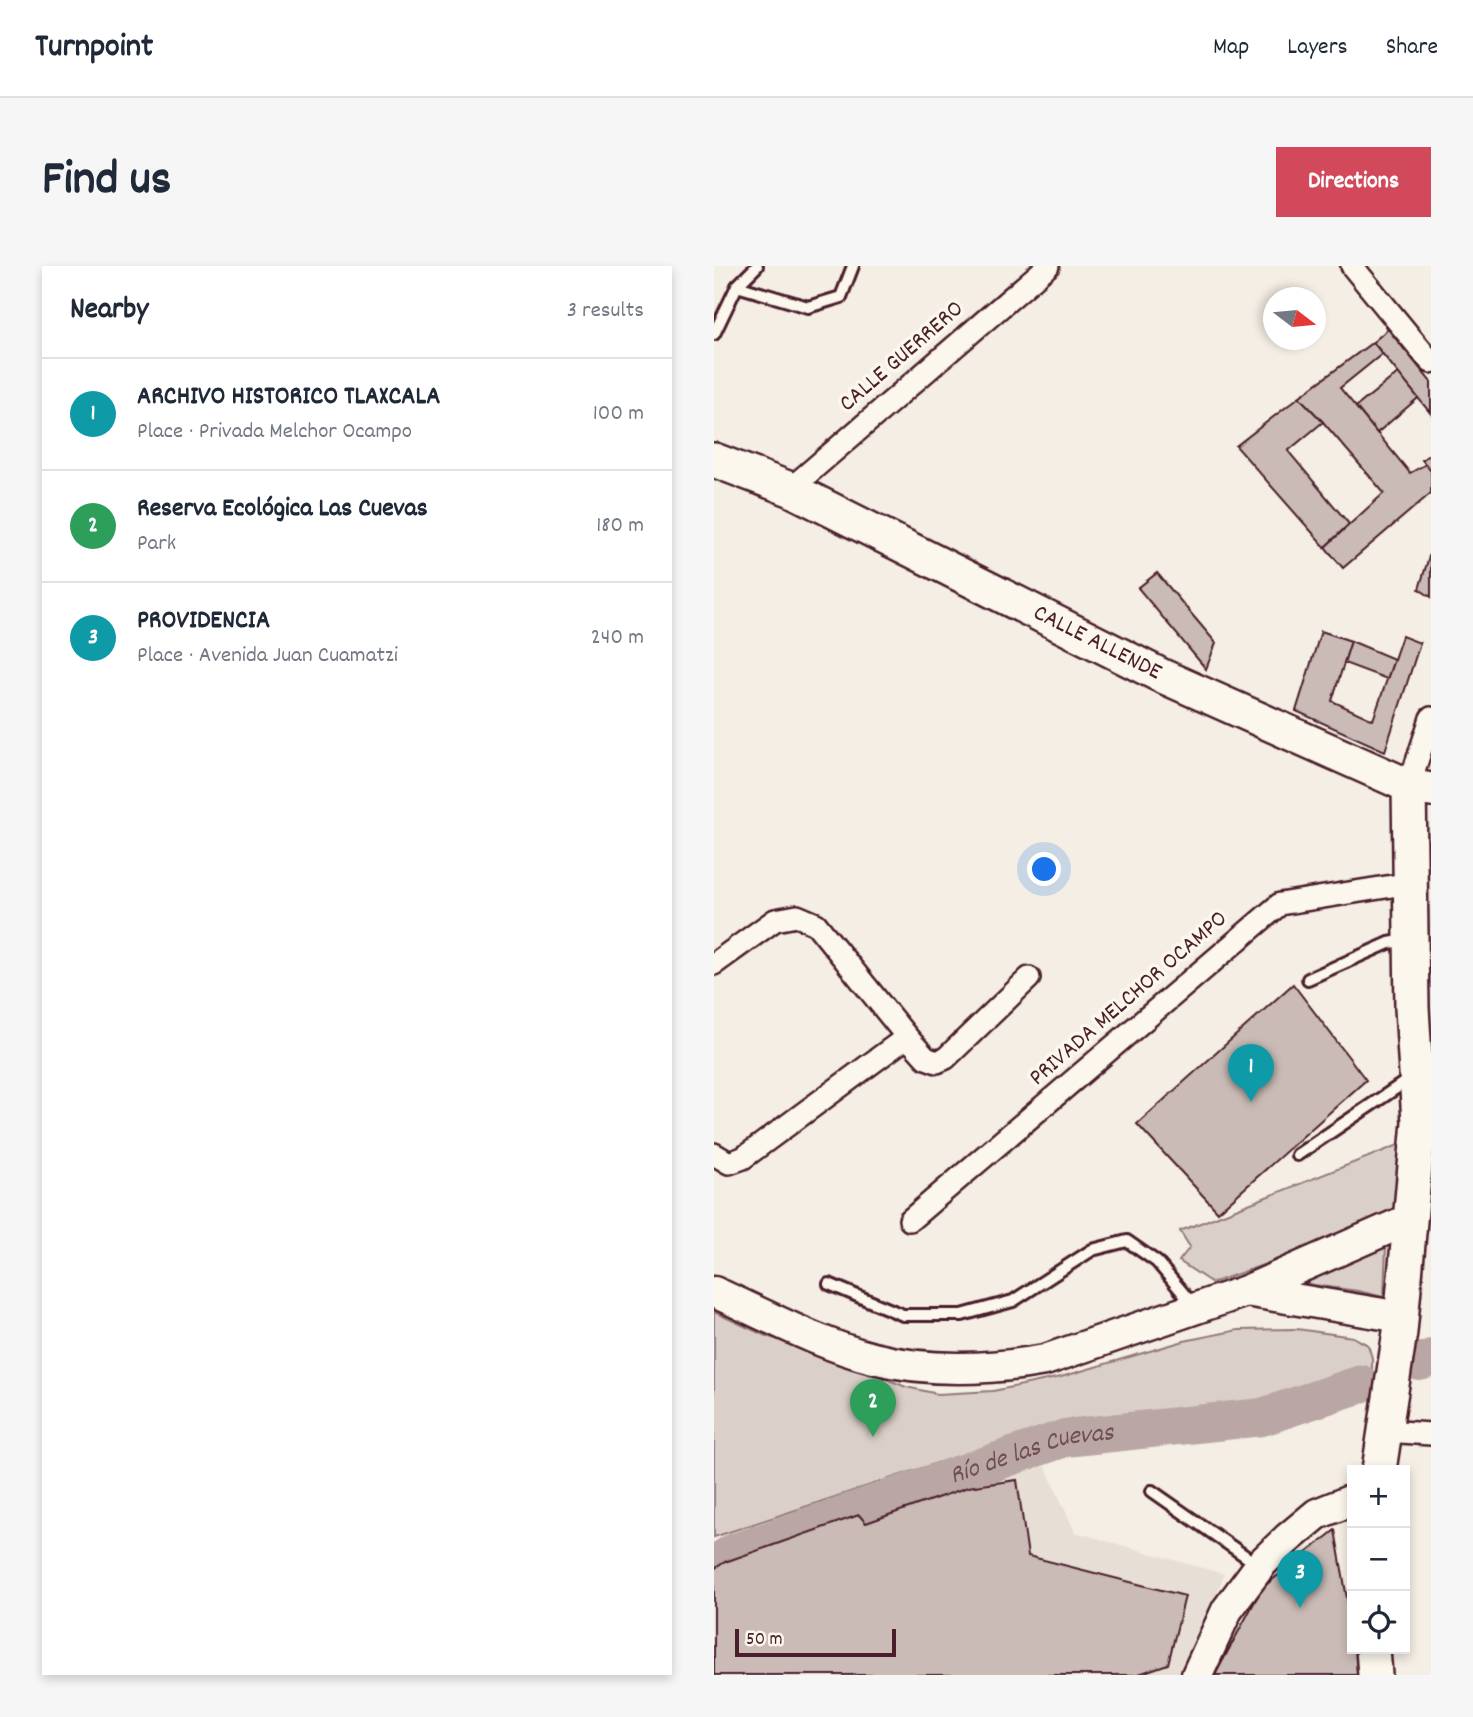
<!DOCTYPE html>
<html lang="en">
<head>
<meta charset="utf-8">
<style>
  body { margin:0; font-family:Dekko,sans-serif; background:#f6f6f7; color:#1f2937 }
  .controls { position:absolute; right:21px; bottom:21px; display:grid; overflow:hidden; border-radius:0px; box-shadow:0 4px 10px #0003 }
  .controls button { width:63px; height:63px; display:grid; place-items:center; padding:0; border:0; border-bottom:2px solid #e0e1e3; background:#fff; color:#1f2937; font:35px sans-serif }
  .compass { position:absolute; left:549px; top:21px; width:63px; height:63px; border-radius:50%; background:#fff; box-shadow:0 4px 10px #0003; rotate:106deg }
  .scale { position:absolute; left:21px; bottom:18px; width:161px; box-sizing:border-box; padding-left:7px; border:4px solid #4a1f2b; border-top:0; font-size:19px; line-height:24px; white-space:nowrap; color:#4a1f2b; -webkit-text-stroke:5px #fbf7ec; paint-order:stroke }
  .you { position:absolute; left:331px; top:604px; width:24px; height:24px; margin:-18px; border:5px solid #fff; border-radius:50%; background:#1a73e8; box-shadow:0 0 0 10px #1a73e833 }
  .badge { display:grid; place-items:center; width:46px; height:46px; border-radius:50%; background:#d1495b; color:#fff; font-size:23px; font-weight:700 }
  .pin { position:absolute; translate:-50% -58px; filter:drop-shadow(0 2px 4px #0008) }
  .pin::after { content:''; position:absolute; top:37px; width:24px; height:21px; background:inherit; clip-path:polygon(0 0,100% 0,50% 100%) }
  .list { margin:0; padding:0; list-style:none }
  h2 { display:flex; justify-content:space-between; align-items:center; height:91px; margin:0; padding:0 28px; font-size:30px }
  h2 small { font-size:23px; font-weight:400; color:#747a83 }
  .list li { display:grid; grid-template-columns:46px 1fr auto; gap:21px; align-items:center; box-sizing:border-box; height:112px; padding:0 28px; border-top:2px solid #e0e1e3 }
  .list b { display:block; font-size:26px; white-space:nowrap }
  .list p { margin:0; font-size:23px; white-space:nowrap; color:#747a83 }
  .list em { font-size:23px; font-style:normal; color:#747a83 }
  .icon { flex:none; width:38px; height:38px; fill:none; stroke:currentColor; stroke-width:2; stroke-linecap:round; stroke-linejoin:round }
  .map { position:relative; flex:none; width:717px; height:1409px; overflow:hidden; border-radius:0px }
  header { display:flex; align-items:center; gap:42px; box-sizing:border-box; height:98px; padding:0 35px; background:#fff; border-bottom:2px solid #e0e1e3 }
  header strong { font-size:33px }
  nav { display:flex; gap:38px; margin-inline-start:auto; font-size:24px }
  .intro { display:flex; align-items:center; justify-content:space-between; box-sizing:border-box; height:168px; padding:0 42px }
  h1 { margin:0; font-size:49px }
  .button { padding:18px 32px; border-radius:0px; background:#d1495b; color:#fff; font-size:24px; font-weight:700 }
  main { display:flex; gap:42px; padding:0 42px }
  aside { flex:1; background:#fff; border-radius:0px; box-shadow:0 4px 10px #0003 }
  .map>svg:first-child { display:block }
  .built { fill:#e7dfd6 }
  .green { fill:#dbd0c9; stroke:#92787a; stroke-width:2 }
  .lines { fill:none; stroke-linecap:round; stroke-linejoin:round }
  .river { stroke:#baa7a5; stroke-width:38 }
  .building { fill:#cabbb6; stroke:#4a1f2b; stroke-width:2 }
  .lane-casing { stroke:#4a1f2b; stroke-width:16 }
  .street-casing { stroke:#4a1f2b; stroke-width:26 }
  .secondary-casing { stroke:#4a1f2b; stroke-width:35 }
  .primary-casing { stroke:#4a1f2b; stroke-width:38 }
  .lane { stroke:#fbf7ec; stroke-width:10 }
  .street { stroke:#fbf7ec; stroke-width:21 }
  .secondary { stroke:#fbf7ec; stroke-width:30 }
  .primary { stroke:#fbf7ec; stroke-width:33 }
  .labels { text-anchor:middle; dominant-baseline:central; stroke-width:7; stroke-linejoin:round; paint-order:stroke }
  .street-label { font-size:24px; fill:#4a1f2b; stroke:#fbf7ec }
  .water-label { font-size:26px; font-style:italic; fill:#714f56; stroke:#fbf7ec }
</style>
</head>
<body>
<header>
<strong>Turnpoint</strong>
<nav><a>Map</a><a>Layers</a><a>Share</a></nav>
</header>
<div class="intro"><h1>Find us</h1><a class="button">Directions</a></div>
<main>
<aside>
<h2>Nearby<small>3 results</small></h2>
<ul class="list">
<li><span class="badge" style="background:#0f9aa8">1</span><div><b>ARCHIVO HISTORICO TLAXCALA</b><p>Place · Privada Melchor Ocampo</p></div><em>100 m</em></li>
<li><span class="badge" style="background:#2e9e5b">2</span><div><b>Reserva Ecológica Las Cuevas</b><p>Park</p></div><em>180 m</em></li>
<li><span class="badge" style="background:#0f9aa8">3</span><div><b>PROVIDENCIA</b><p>Place · Avenida Juan Cuamatzi</p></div><em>240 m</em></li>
</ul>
</aside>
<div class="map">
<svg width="717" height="1409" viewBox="0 0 717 1409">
  <rect width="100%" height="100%" fill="#f4eee4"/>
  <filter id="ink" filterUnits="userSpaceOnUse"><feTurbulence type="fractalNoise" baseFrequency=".0143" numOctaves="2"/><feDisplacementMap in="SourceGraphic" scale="14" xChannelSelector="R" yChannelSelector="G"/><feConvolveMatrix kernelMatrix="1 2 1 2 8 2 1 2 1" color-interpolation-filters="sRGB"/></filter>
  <g filter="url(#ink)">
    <!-- built -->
    <path class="built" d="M331,1200l30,66 149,42 -36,101h-474v-106l11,-7 134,-48z"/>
    <!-- green -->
    <g class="green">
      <path d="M687,878l-6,70 -76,31 -107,38 -33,-22 11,-14 -10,-16z"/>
      <path d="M672,980l-2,51 -26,-6 -72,-10z"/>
      <path d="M0,1046l52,24 67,21 73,30 32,7 55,-3 68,-14 123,-36 54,-11 59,-1 56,8 15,8 4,13v16l-53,17 -56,11 -151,13 -160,43 -238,79z"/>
    </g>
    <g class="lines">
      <!-- river -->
      <g class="river">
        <path d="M706,1096l11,-4"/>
        <path id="s1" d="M0,1299l18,-12 333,-115 197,-21 99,-33"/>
      </g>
    </g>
    <!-- building -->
    <g class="building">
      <path d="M674,63l43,53v32l-58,-72z"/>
      <path d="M659,76l9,12 -42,34 70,85 16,-9 5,7v22l-88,75 -18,-21 59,-54 -61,-71 -24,-25z"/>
      <path d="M684,107l20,25 -41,35 -21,-26z"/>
      <path d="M585,131l24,25 -35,29 61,73 -24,23 -89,-101z"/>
      <path d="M717,187v18l-9,-11z"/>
      <path d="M717,284v47l-12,-8z"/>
      <path d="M443,307l59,70 -10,26 -68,-81z"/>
      <path d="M607,365l30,10 -19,60 41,19 29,-84 18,7 -35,108 -89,-40z"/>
      <path d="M637,375l43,18 -7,20 -43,-16z"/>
      <path d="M579,718l73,96 -148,132 -81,-88z"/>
      <path d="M303,1214l11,76 157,40 -17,68 -32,11h-422v-106l11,-7 134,-47 7,8 102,-36z"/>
      <path d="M621,1264l17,97v22h4l7,26h-148l47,-87z"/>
    </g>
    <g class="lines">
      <defs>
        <g id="lane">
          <path d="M23,20l71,21 33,-10 12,-31"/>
          <path d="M0,68l23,-48 20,-20"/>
          <path d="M594,713l81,-36 17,-3"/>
          <path d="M583,889l114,-77"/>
          <path d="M115,1018l74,31h59l51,-14 79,-51 35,-9 30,21 37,44"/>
          <path d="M438,1225l106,74"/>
        </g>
        <g id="street">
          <path d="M638,0l79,96"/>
          <path d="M76,223l258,-223"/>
          <path d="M695,520l22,-68"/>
          <path d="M0,698l61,-44 22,-4 19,8 91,113 19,21 11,4 9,-4 83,-80"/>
          <path d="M0,888l15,9 14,-5 164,-121"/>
          <path d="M196,954l370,-316 131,-21"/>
          <path d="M670,1165l47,3"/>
        </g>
        <g id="secondary">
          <path d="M532,1025l155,26"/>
          <path d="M0,1026c52,23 104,52 159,66 54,14 117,12 172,2l201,-69 164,-72"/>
          <path d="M483,1409l30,-65 35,-47 25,-24 30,-25 35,-14"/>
        </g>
        <g id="primary">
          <path id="s2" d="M0,194l76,29 370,186 249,111 22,4"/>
          <path d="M665,1204l21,-138 19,-210 -7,-114 -3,-222"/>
          <path d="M659,1383l2,26"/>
        </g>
      </defs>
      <!-- lane casing -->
      <use href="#lane" class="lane-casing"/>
      <!-- street casing -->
      <use href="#street" class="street-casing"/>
      <!-- secondary casing -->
      <use href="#secondary" class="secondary-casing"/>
      <!-- primary casing -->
      <use href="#primary" class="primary-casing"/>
      <!-- lane -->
      <use href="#lane" class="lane"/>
      <!-- street -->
      <use href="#street" class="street"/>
      <!-- secondary -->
      <use href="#secondary" class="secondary"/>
      <!-- primary -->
      <use href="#primary" class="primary"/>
    </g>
  </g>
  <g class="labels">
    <!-- street labels -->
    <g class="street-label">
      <text transform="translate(188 91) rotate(-41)">CALLE GUERRERO</text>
      <text stroke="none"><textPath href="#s2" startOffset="425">CALLE ALLENDE</textPath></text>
      <text transform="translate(415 733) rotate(-41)">PRIVADA MELCHOR OCAMPO</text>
    </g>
    <!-- water labels -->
    <g class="water-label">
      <text stroke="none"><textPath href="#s1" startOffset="338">Río de las Cuevas</textPath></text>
    </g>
  </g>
</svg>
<div class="controls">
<button>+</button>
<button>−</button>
<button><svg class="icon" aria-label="locate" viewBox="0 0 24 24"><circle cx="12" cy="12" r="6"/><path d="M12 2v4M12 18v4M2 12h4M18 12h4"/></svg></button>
</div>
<svg class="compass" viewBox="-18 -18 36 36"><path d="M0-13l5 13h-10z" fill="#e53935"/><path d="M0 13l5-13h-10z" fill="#747a83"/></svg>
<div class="scale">50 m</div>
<div class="you"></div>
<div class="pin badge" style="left:537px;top:836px;background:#0f9aa8">1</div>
<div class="pin badge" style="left:159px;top:1171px;background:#2e9e5b">2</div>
<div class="pin badge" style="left:586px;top:1342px;background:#0f9aa8">3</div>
</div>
</main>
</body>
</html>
